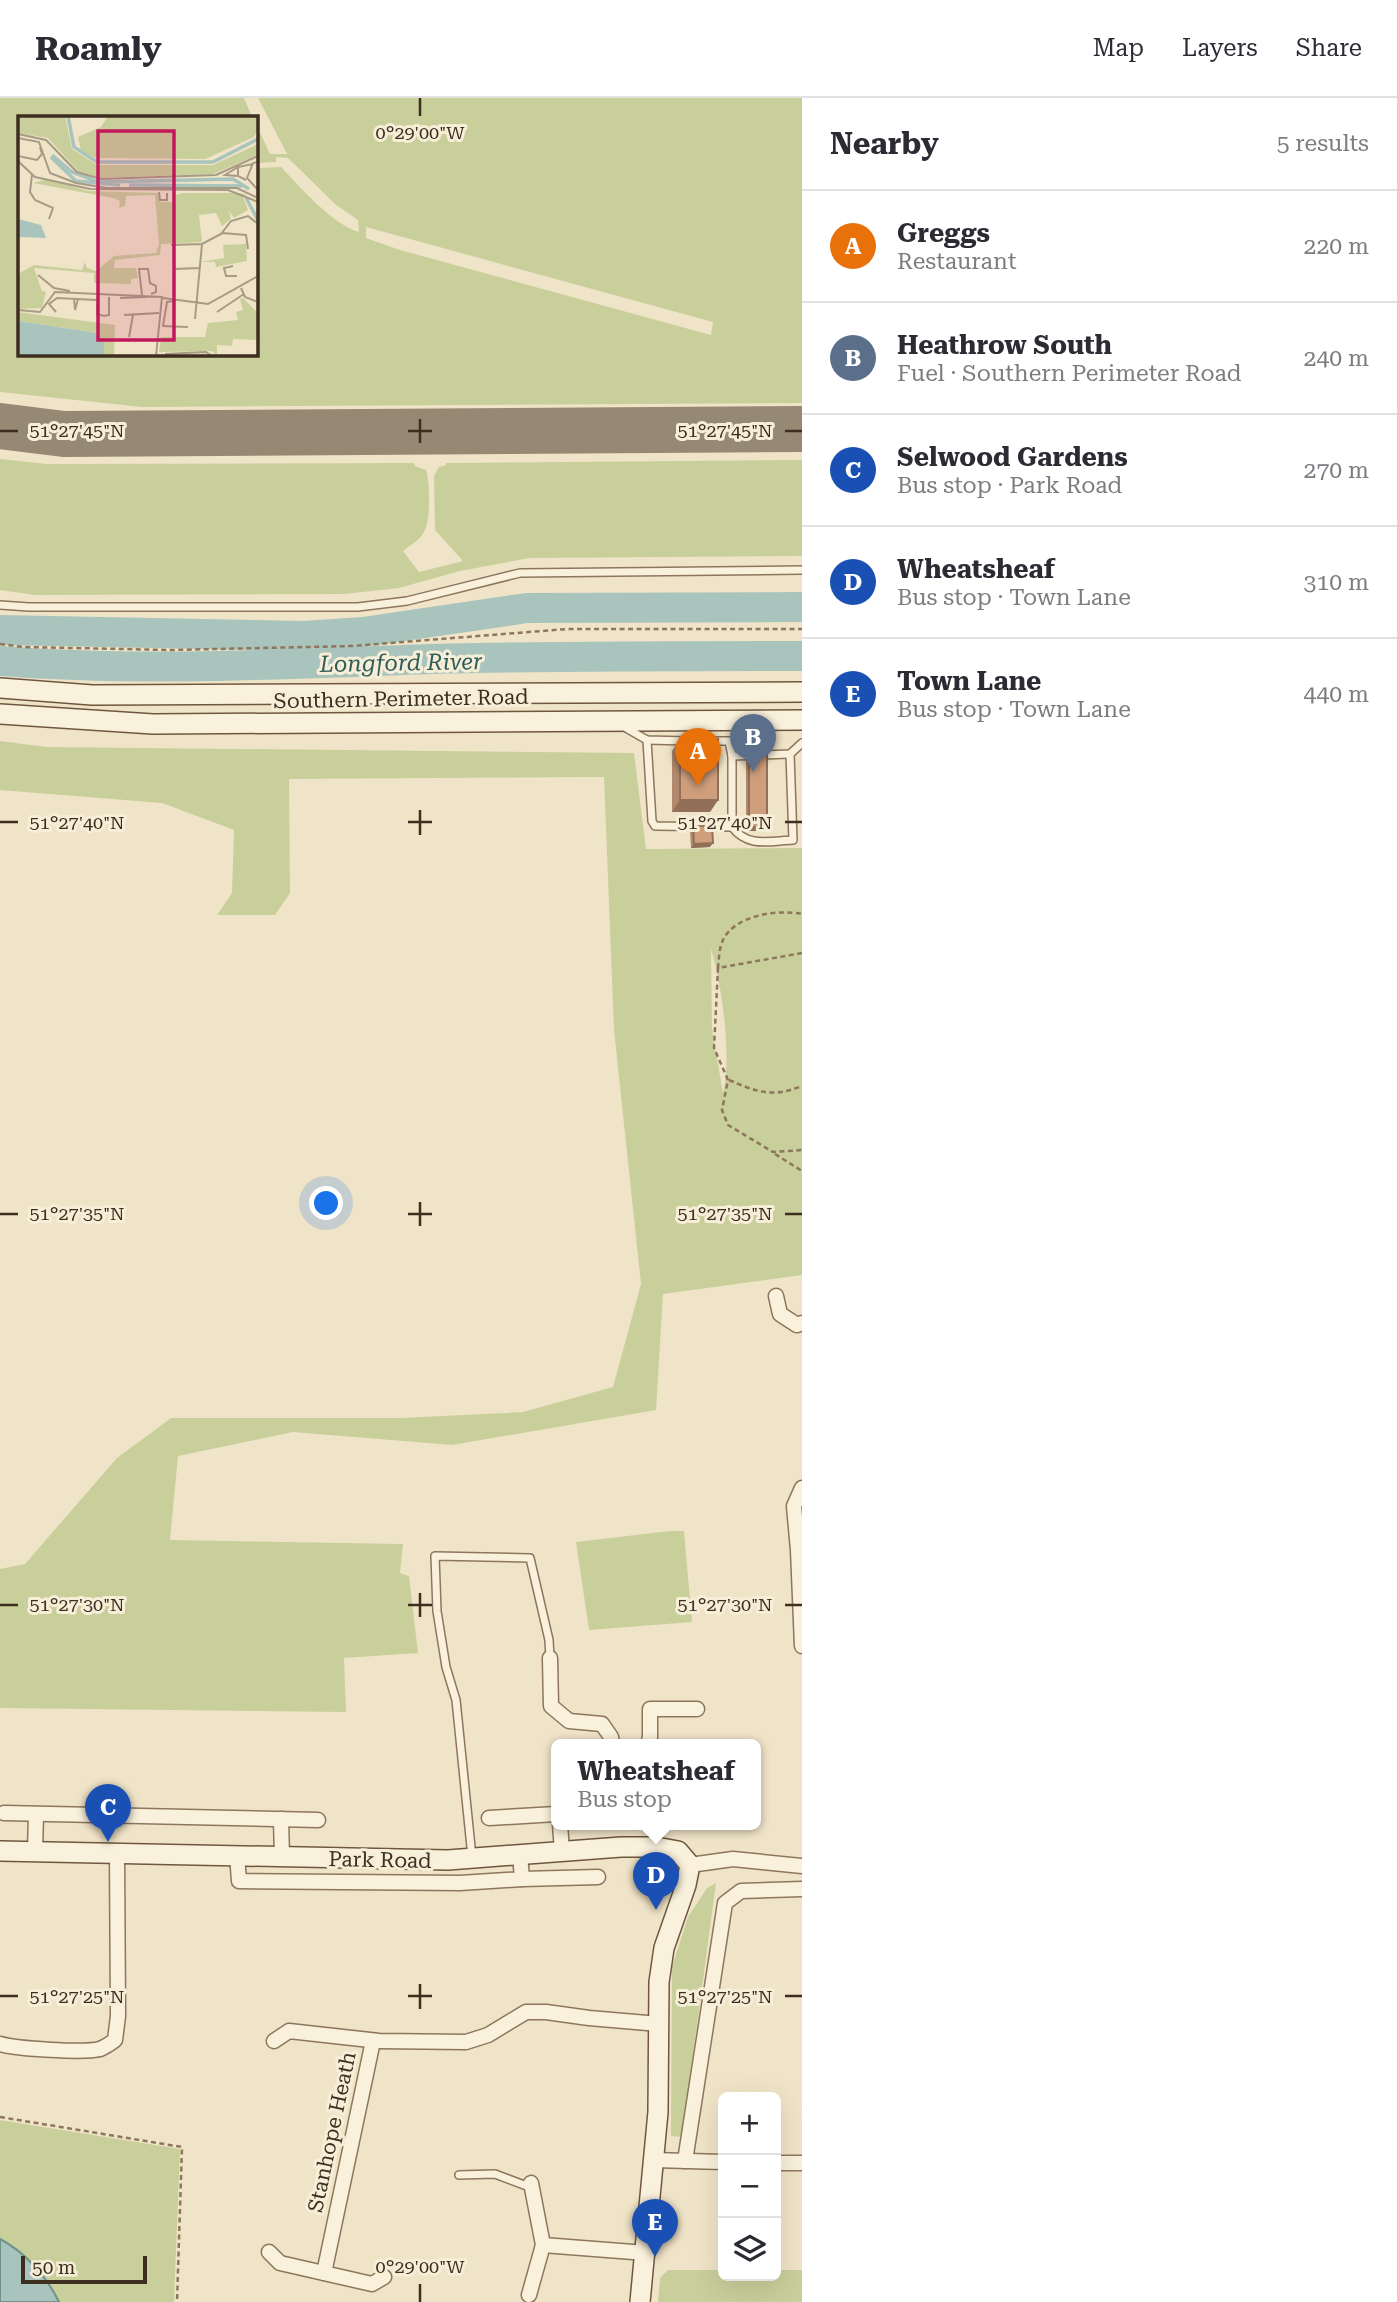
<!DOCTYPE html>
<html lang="en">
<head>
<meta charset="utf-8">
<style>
  body { margin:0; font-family:"Roboto Serif",serif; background:#f2f2f3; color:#2b2b33 }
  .controls { position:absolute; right:21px; bottom:21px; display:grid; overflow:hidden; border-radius:10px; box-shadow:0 7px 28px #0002 }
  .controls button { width:63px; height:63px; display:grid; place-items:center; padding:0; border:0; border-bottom:2px solid #e1e1e2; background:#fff; color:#2b2b33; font:35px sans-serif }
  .scale { position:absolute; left:21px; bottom:18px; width:126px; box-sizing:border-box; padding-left:7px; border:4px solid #3d2e20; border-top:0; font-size:19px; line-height:24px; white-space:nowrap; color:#3d2e20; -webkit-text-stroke:5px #f7eed8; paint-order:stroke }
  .you { position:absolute; left:327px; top:1106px; width:24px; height:24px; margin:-18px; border:5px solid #fff; border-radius:50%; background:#1a73e8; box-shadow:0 0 0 10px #1a73e833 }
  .badge { display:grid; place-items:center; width:46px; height:46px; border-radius:50%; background:#9e2a2b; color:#fff; font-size:23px; font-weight:700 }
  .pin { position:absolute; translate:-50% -58px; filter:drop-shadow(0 2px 4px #0008) }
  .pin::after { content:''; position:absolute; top:37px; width:24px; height:21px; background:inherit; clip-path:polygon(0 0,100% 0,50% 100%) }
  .popup { position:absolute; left:551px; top:1641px; width:210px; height:91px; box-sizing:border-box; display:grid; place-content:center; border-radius:10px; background:#fff; filter:drop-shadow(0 2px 5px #0005); font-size:23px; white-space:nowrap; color:#7c7c81 }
  .popup b { font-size:26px; color:#2b2b33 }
  .popup::after { content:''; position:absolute; left:50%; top:100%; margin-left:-14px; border:14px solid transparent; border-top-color:#fff }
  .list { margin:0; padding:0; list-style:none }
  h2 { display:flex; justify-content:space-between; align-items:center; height:91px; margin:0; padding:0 28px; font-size:30px }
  h2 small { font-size:23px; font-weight:400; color:#7c7c81 }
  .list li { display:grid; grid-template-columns:46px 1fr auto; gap:21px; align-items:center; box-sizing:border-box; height:112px; padding:0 28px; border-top:2px solid #e1e1e2 }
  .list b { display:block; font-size:26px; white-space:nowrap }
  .list p { margin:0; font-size:23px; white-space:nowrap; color:#7c7c81 }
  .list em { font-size:23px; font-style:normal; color:#7c7c81 }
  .icon { flex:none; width:38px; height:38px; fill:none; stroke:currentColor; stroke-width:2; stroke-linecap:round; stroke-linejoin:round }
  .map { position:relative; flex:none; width:802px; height:2204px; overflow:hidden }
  header { display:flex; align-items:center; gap:42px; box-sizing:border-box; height:98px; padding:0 35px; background:#fff; border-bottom:2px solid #e1e1e2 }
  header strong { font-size:33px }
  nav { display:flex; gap:38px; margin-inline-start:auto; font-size:24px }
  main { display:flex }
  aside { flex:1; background:#fff }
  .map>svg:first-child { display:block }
  .green { fill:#c9cf9b; fill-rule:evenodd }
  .water { fill:#a9c4bc; stroke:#6f938a; stroke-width:2 }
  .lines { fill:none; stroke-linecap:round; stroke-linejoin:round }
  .river { stroke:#a9c4bc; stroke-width:30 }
  .taxiway { stroke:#968974; stroke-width:46 }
  .lane-casing { stroke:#8d765c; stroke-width:10 }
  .street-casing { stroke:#8d765c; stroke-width:17 }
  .secondary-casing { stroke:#6f573f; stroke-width:22 }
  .path { stroke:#8d765c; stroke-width:2.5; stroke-dasharray:5 3.5; stroke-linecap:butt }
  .lane { stroke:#faf1dc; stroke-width:7 }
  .street { stroke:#faf1dc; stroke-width:14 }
  .secondary { stroke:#faf1dc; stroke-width:19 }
  .wall { fill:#b2896c }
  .shaded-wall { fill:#916f58 }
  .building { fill:#cf9f7d; stroke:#916f58; stroke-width:2 }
  .ticks { fill:none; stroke:#3d2e20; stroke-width:2.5 }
  .labels { text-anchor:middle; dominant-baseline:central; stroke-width:6; stroke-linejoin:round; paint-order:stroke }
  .street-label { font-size:21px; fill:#3d2e20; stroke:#f7eed8 }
  .water-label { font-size:23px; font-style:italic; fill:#2f5d5a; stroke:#f7eed8 }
  .inset-river { fill:none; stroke:#a9c4bc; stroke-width:3.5 }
  .inset-road { fill:none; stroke:#a89b85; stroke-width:2 }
  .view { fill:#c2185b; fill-opacity:0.15; stroke:#c2185b; stroke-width:3.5 }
  .inset-edge { fill:none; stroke:#3d2e20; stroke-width:3.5 }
  .ticks-label { font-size:18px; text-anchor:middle; fill:#3d2e20; stroke:#f7eed8; stroke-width:6; stroke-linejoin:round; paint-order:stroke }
</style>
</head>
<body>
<header>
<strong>Roamly</strong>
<nav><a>Map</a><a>Layers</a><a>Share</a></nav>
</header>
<main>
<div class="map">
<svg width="802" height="2204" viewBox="0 0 802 2204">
  <rect width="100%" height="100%" fill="#f0e4c8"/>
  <!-- green -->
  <g class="green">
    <path d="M0,0h244l8,19h-233v237h237v-186l25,-1c19,20 52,58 78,65l-1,-12 -23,-16 -47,-46 -12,-1v5l-20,1v-39l14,30h17l-29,-56h544v305l-660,4 -142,-15zM366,129l347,95 -2,13 -311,-85 -34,-12z"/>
    <path d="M0,361l47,5 367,-1 1,3 11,4c4,13 5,50 -2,62 -4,8 -15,14 -21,19l16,21 44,-11 -28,-31 -1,-54 5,-9 7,-2v-2l356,-3v96l-272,2 -70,13 -61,17 -54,6 -310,1 -35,-5z"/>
    <path d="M0,643l46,6 588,6 12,96 156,-1v427l-139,19 -7,116 -204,35 -159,-13 -115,24 -8,84 233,4 -3,29 9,3 9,77 -74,5 2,54 -346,-4v-139l25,-5 92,-106 54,-40h229l123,-6 90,-25 28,-103 -27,-254 -10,-253 -315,2 1,114 -15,22h-58l15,-22 2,-63 -72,-27 -162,-13zM711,851c11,37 21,107 12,144l-11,-64z"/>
    <path d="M670,1433h14l8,91 -103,8 -13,-88z"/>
    <path d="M716,1785l-34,254 -11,-1 1,-169 16,-50 19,-29z"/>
    <path d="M0,2022l180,29 -6,153h-115l-11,-19 -42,-41 -6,-3z"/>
    <path d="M668,2172h55v6h53v-6h26v32h-144l2,-24z"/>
  </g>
  <!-- water -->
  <path class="water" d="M0,2141c25,13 47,38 59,63h-59z"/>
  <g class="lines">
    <!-- river -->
    <g class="river">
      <path d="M0,532l304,6 59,-4 164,-24 275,-1"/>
      <path d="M0,563c143,11 287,3 430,-2 124,-3 248,-3 372,-3"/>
    </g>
    <!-- taxiway -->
    <path class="taxiway" d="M0,328l64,8 738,-5"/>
    <defs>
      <g id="lane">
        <path d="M0,507l29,2h329l49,-6 113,-28 282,-3"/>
        <path d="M626,630l21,12 41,1"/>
        <path d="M647,642l5,81 3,5 77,1v-71"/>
        <path d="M710,643h19l3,15 58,-2 12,-11"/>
        <path d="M732,729c16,21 37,14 61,13l-3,-86"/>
        <path d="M472,1759l-16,-157 -10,-33 -9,-56 -2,-55 95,2 19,82 1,18"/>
        <path d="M459,2077l36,-1 37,14"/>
      </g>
      <g id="street">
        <path d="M776,1198l4,18 17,11 5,-2"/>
        <path d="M802,1390l-8,18 4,44 4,96"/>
        <path d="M550,1560l1,48 18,15 33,3 9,13 1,7"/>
        <path d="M648,1646l2,-7v-28h47"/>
        <path d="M4,1715l314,7"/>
        <path d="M489,1720l67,-4"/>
        <path d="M281,1721l1,38"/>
        <path d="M560,1726l2,27"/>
        <path d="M35,1754l1,-38"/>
        <path d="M237,1757l2,26 221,2 62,-4 -2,-25"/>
        <path d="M690,1767l43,-6 69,7"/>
        <path d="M522,1781l76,-2"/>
        <path d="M274,1943l15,-10 90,10 87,1 22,-7 38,-23h20l43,6 70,6"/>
        <path d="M0,1946c17,5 84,9 100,5 5,-2 11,-6 15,-9l3,-24 -1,-163"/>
        <path d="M654,2062l69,2"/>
        <path d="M685,2063l40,-258 16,-12 61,-2"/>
        <path d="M776,2065h26"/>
        <path d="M543,2147l103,8"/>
        <path d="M269,2154l11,11 92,21 12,-7"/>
        <path d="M324,2175l49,-232"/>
        <path d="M529,2197l14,-50 -12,-62"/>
      </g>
      <g id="secondary">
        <path d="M0,590l92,7 710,-3"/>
        <path d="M0,616l153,10 649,-4"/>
        <path d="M0,1753l448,9 173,-13h35l22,4 12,14 -4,20 -22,63 -5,34 -1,130 -18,190"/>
      </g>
    </defs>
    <!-- lane casing -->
    <use href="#lane" class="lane-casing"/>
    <!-- street casing -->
    <use href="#street" class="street-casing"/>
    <!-- secondary casing -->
    <use href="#secondary" class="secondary-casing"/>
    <!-- path -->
    <g class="path">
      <path d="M0,546l23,3 148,3 181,-4 215,-17h235"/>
      <path d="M802,855l-84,15 -4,80 14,32 -6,30 6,15 45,27 29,-2"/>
      <path d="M718,870c1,-9 1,-20 5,-28 12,-25 55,-31 79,-26"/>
      <path d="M729,982c28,12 43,18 73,6"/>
      <path d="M775,1056l27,17"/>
      <path d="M0,2019l182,30 -5,155"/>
    </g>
    <!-- lane -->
    <use href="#lane" class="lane"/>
    <!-- street -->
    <use href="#street" class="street"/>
    <!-- secondary -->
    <use href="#secondary" class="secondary"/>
  </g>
  <!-- wall -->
  <g class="wall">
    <path d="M680,641l38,61 -8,12h-38v-61z"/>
    <path d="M749,645l18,84 -3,4h-18v-84z"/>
    <path d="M693,728l17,21 -19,1 -1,-18z"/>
  </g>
  <!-- shaded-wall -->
  <g class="shaded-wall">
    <path d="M680,702h38l-8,12h-38z"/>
    <path d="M749,729h18l-3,4h-18z"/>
    <path d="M713,745l-3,4 -19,1 3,-4z"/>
  </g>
  <!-- building -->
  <g class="building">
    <rect x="680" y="641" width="38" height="61"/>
    <path d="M767,644v85h-18v-84z"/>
    <path d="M693,728h19l1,17 -19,1z"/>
  </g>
  <!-- ticks -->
  <path class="ticks" d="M420,0v18M420,321v24M0,333h18M408,333h24M785,333h17M420,712v25M0,724h18M408,724h24M785,724h17M420,1104v24M0,1116h18M408,1116h24M785,1116h17M420,1495v24M0,1507h18M408,1507h24M785,1507h17M420,1886v25M0,1898h18M408,1898h24M785,1898h17M420,2186v18"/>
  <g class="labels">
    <!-- street labels -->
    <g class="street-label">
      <text transform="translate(401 601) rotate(-1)">Southern Perimeter Road</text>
      <text transform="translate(380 1762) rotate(1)">Park Road</text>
      <text transform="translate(332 2034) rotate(-78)">Stanhope Heath</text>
    </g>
    <!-- water labels -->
    <g class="water-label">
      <text transform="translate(401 565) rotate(-1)">Longford River</text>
    </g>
  </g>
  <!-- overview -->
  <g transform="translate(18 18)">
    <rect width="240" height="240" fill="#f0e4c8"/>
    <path d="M0,0h47l7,33 25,16h116l45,-21v11l-45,19 -112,4 -23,-7 -30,-33 -30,-5zM90,0h150v13l-4,8 -49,22 -110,-1 -14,-8 -3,-13 23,-10zM30,63l40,12 70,2 2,9h16v-7l6,-2h58l7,2 -4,2 5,13 -14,8 -5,-7 2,8 -9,7 -6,-13 -17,2 3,27 -41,2 -1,11 -45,5 -1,8h22l2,10 -7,1v5l-37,-1v-10l-60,-5 8,23 4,1 -4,16 -24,1v-35l16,-9 48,5 3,-8 2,6 9,3 18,-15 42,-3 3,-9 -4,-49 -29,1 -1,10 -6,2 1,-7 -7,-3 -80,-15zM228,128l1,17 -31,6 -1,-5h-15l24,-4 -1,-13zM225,182l15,15v27l-25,-1 -1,7 -15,-1v11l-5,-5 -53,1 2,-15h44l3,-14 30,-3 -2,-8 7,-2 -3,-11zM0,196l97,13 -1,31h-10v-15l-7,-8 -79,-12z" fill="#c9cf9b"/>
    <path d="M0,103l23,6 5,13 -28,-1zM0,205l79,12 7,8v15h-86z" fill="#a9c4bc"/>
    <path class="inset-river" d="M50,0l6,31 23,15h116l45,-23M34,39l20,17 26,10 135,-3 16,10M33,41l25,24 44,4M111,69l113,1M228,82l12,22"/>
    <path class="inset-road" d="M0,18l28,6 31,32 24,7 115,-4 42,-19M0,22l21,4 11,31 26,10 31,5h130l21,10M0,40l19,4 5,-6 -2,-7M0,45l17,16 55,12 138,1 30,12M14,59l-2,17 5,8 18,8 -4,11M219,60l-12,-1 13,-8M228,64l-8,-4v-9l15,-3M240,74l-11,-12 6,-15 5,-1M141,76l1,8h7v-7M204,117l24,2 2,14M153,129l31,-1M215,150l-9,2 2,8h11M156,153l25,-1M20,159l16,13 16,3M223,172l4,9 13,5M124,179l-3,-26h9l2,14 6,3v6l-5,2M80,181l-1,17 7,2 5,-1v-18M56,182l1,12 3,-11M102,182l27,-1M145,182l45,6 50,-28M0,194l22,2 15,-20 107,5 -6,59M38,196l-7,-8 8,-6 40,2M199,196l27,-18M106,199l35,-2M177,203l7,-75 19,-10 10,-13 17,-5 10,8M144,210l26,1M145,210l4,-24 7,-1M111,221l4,-22M147,238l41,-2 6,4"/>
    <path class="view" d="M80,15h76v209h-76z"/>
    <rect width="240" height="240" class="inset-edge"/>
  </g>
  <g class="ticks-label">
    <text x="420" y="41">0°29'00"W</text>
    <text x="77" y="339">51°27'45"N</text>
    <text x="725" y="339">51°27'45"N</text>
    <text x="77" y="731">51°27'40"N</text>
    <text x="725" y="731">51°27'40"N</text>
    <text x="77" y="1122">51°27'35"N</text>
    <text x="725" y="1122">51°27'35"N</text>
    <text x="77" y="1513">51°27'30"N</text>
    <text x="725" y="1513">51°27'30"N</text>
    <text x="77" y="1905">51°27'25"N</text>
    <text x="725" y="1905">51°27'25"N</text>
    <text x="420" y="2175">0°29'00"W</text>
  </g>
</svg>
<div class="controls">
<button>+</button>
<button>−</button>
<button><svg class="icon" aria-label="layers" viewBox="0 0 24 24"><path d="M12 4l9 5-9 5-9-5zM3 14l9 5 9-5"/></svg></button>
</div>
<div class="scale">50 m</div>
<div class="you"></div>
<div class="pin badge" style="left:698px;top:688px;background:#e8710a">A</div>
<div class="pin badge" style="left:753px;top:674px;background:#5c6f8a">B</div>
<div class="pin badge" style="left:108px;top:1744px;background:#1a4fb4">C</div>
<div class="pin badge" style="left:656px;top:1812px;background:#1a4fb4">D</div>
<div class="popup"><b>Wheatsheaf</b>Bus stop</div>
<div class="pin badge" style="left:655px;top:2159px;background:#1a4fb4">E</div>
</div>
<aside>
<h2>Nearby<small>5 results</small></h2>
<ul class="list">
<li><span class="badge" style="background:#e8710a">A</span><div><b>Greggs</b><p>Restaurant</p></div><em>220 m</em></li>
<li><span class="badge" style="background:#5c6f8a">B</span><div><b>Heathrow South</b><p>Fuel · Southern Perimeter Road</p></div><em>240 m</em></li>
<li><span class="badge" style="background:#1a4fb4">C</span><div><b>Selwood Gardens</b><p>Bus stop · Park Road</p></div><em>270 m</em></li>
<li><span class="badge" style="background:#1a4fb4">D</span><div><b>Wheatsheaf</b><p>Bus stop · Town Lane</p></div><em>310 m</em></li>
<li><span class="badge" style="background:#1a4fb4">E</span><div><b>Town Lane</b><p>Bus stop · Town Lane</p></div><em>440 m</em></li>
</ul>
</aside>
</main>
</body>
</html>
